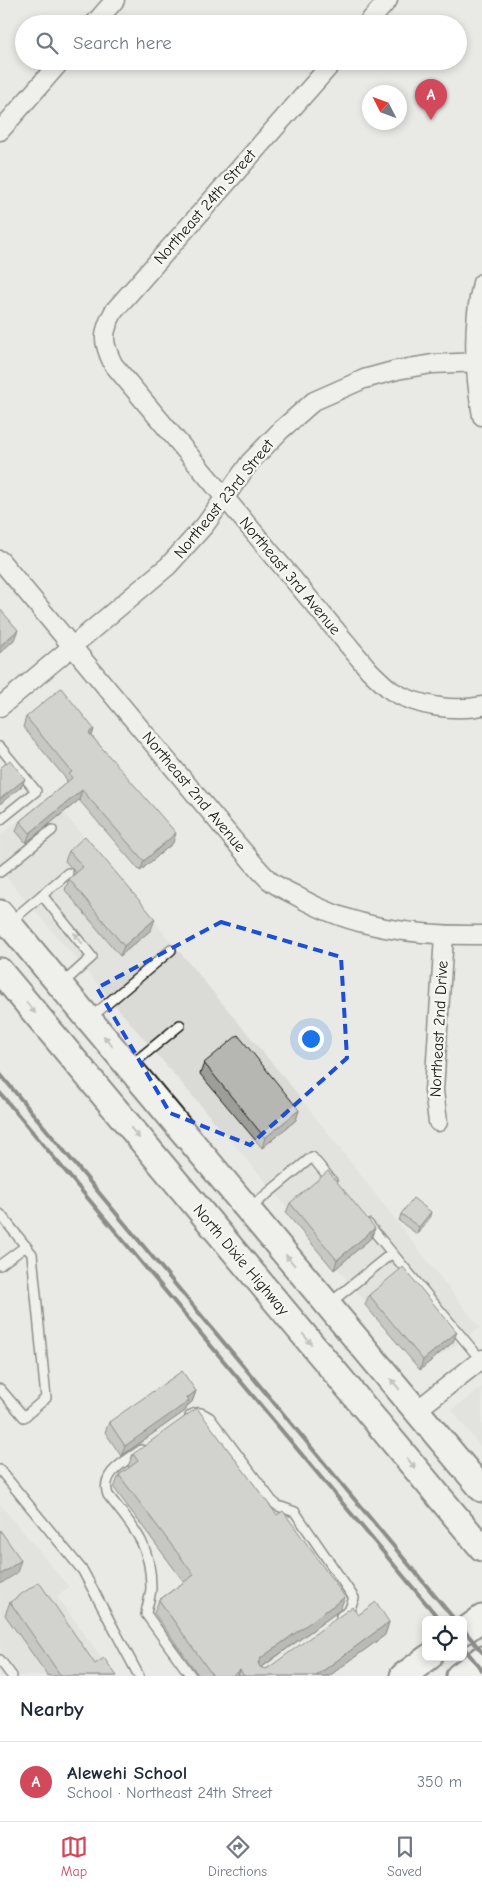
<!DOCTYPE html>
<html lang="en">
<head>
<meta charset="utf-8">
<style>
  body { margin:0; font-family:"Comic Neue",sans-serif; background:#f2f2f3; color:#1f2937 }
  .controls { position:absolute; right:15px; bottom:15px; display:grid; overflow:hidden; border-radius:8px; box-shadow:0 2px 8px #0003 }
  .controls button { width:45px; height:45px; display:grid; place-items:center; padding:0; border:0; border-bottom:1px solid #e0e1e3; background:#fff; color:#1f2937; font:25px sans-serif }
  .compass { position:absolute; left:362px; top:85px; width:45px; height:45px; border-radius:50%; background:#fff; box-shadow:0 2px 8px #0003; rotate:312deg }
  .you { position:absolute; left:310px; top:1038px; width:18px; height:18px; margin:-12px; border:4px solid #fff; border-radius:50%; background:#1a73e8; box-shadow:0 0 0 8px #1a73e833 }
  .badge { display:grid; place-items:center; width:32px; height:32px; border-radius:50%; background:#d1495b; color:#fff; font-size:16px; font-weight:700 }
  .pin { position:absolute; translate:-50% -41px; filter:drop-shadow(0 1px 2px #0008) }
  .pin::after { content:''; position:absolute; top:26px; width:18px; height:15px; background:inherit; clip-path:polygon(0 0,100% 0,50% 100%) }
  .list { margin:0; padding:0; list-style:none }
  h2 { display:flex; justify-content:space-between; align-items:center; height:65px; margin:0; padding:0 20px; font-size:21px }
  h2 small { font-size:16px; font-weight:400; color:#747a83 }
  .list li { display:grid; grid-template-columns:32px 1fr auto; gap:15px; align-items:center; box-sizing:border-box; height:80px; padding:0 20px; border-top:1px solid #e0e1e3 }
  .list b { display:block; font-size:19px; white-space:nowrap }
  .list p { margin:0; font-size:16px; white-space:nowrap; color:#747a83 }
  .list em { font-size:16px; font-style:normal; color:#747a83 }
  .icon { flex:none; width:28px; height:28px; fill:none; stroke:currentColor; stroke-width:2; stroke-linecap:round; stroke-linejoin:round }
  .map { position:relative; flex:none; width:482px; height:1676px; overflow:hidden }
  .search { position:absolute; background:#fff; box-shadow:0 2px 8px #0003; left:15px; right:15px; top:15px; height:55px; display:flex; align-items:center; gap:12px; box-sizing:border-box; padding:0 18px; border-radius:28px; color:#747a83; font-size:19px }
  .sheet { height:145px; background:#fff }
  nav { display:flex; justify-content:space-around; align-items:center; box-sizing:border-box; height:70px; border-top:1px solid #e0e1e3; background:#fff; font-size:14px; color:#747a83 }
  nav a { display:grid; justify-items:center; gap:2px }
  nav .on { color:#d1495b }
  .map>svg:first-child { display:block }
  .built { fill:#dadad6 }
  .lines { fill:none; stroke-linecap:round; stroke-linejoin:round }
  .lane-casing { stroke:#1c1c1c; stroke-width:12 }
  .street-casing { stroke:#1c1c1c; stroke-width:21 }
  .secondary-casing { stroke:#1c1c1c; stroke-width:29 }
  .lane { stroke:#f6f6f2; stroke-width:9 }
  .street { stroke:#f6f6f2; stroke-width:18 }
  .secondary { stroke:#f6f6f2; stroke-width:25 }
  .rail { stroke:#1c1c1c; stroke-width:4 }
  .wall { fill:#9d9d9a; stroke:#1c1c1c }
  .shaded-wall { fill:#7f7f7d; stroke:#1c1c1c }
  .building { fill:#b6b6b3; stroke:#1c1c1c }
  .oneway { fill:#949492 }
  .marked { fill:none; stroke:#1d4ed8; stroke-width:4; stroke-dasharray:10 6; stroke-linejoin:round }
  .labels { text-anchor:middle; dominant-baseline:central; stroke-width:4.5; stroke-linejoin:round; paint-order:stroke }
  .street-label { font-size:16px; fill:#1c1c1c; stroke:#f6f6f2 }
</style>
</head>
<body>
<div class="map">
<svg width="482" height="1676" viewBox="0 0 482 1676">
  <rect width="100%" height="100%" fill="#e9e9e5"/>
  <filter id="ink" filterUnits="userSpaceOnUse"><feTurbulence type="fractalNoise" baseFrequency=".02" numOctaves="2"/><feDisplacementMap in="SourceGraphic" scale="10" xChannelSelector="R" yChannelSelector="G"/><feConvolveMatrix kernelMatrix="1 2 1 2 8 2 1 2 1" color-interpolation-filters="sRGB"/></filter>
  <g filter="url(#ink)">
    <!-- built -->
    <g class="built">
      <path d="M50,796l246,296 184,236 -59,41 -162,-195 -259,-304v-35z"/>
      <path d="M482,1387v62l-30,-39z"/>
      <path d="M0,1504l69,83 -12,9 58,80h-115z"/>
    </g>
    <g class="lines">
      <defs>
        <g id="lane">
          <path d="M0,747l36,44 -36,29"/>
          <path d="M0,872l52,-42"/>
          <path d="M42,895l26,-22"/>
          <path d="M10,922l32,-27 50,62 -31,28"/>
          <path d="M89,1019l82,-69"/>
          <path d="M130,1066l50,-41"/>
          <path d="M250,1208l62,-51 20,24"/>
          <path d="M0,1214l32,40 14,144 -22,19 -24,-28"/>
          <path d="M368,1224l113,136"/>
          <path d="M0,1265l26,-19"/>
          <path d="M330,1303l62,-50"/>
          <path d="M190,1416c8,-6 13,-3 20,2l62,83 6,5 17,6 59,86 -5,13 -8,5"/>
          <path d="M141,1450c-16,12 -41,23 -33,45 25,32 43,49 43,92 0,9 -4,18 -5,27l45,62"/>
          <path d="M0,1470l83,101 56,105"/>
          <path d="M0,1660l12,16"/>
        </g>
        <g id="street">
          <path d="M94,24l21,-24"/>
          <path d="M367,24l21,-24"/>
          <path d="M334,61l-220,250c-12,22 -12,30 -1,53l256,306c7,7 15,15 23,21 25,15 62,21 90,15"/>
          <path d="M0,131l61,-70"/>
          <path d="M482,283c-10,43 -8,89 0,133"/>
          <path d="M0,560l236,283c11,12 21,26 33,37 7,6 18,11 26,15 57,34 123,41 187,40"/>
          <path d="M0,707l168,-141 37,-41 45,-63 31,-32 33,-29 50,-22 33,-9 35,-6 50,-2"/>
          <path d="M438,1122l-4,-31 10,-155"/>
          <path d="M417,1410l65,-51"/>
        </g>
        <g id="secondary">
          <path d="M0,913l482,576"/>
          <path d="M0,971l482,577"/>
          <path d="M463,1632l19,-14"/>
          <path d="M403,1676l26,-19"/>
          <path d="M459,1676l23,-17"/>
        </g>
      </defs>
      <!-- lane casing -->
      <use href="#lane" class="lane-casing"/>
      <!-- street casing -->
      <use href="#street" class="street-casing"/>
      <!-- secondary casing -->
      <use href="#secondary" class="secondary-casing"/>
      <!-- lane -->
      <use href="#lane" class="lane"/>
      <!-- street -->
      <use href="#street" class="street"/>
      <!-- secondary -->
      <use href="#secondary" class="secondary"/>
      <!-- rail -->
      <g class="rail">
        <path d="M0,1074l455,546"/>
        <path d="M0,1093l440,527"/>
        <path d="M463,1629l19,23"/>
        <path d="M463,1647l19,23"/>
      </g>
    </g>
    <!-- wall -->
    <g class="wall">
      <path d="M26,717l68,12 -2,7 81,107 -33,28 -61,-71 -53,43 -10,-12 4,-10 45,-37 2,-4 -44,-53z"/>
      <path d="M69,851l82,79 -31,26 -55,-66 4,-11 7,-6 -11,-12z"/>
      <path d="M204,1063l95,47 -3,10 -34,28 -62,-74z"/>
      <path d="M290,1203l85,25 -4,10 -37,32 -48,-57z"/>
      <path d="M401,1214l28,5 -12,15 -18,-13z"/>
      <path d="M369,1295l84,47 -33,28 -55,-65z"/>
      <path d="M196,1391l-4,11 -4,3 -3,6 -64,45 -16,-24 4,-10z"/>
      <path d="M133,1454l207,156 -79,58 4,1 3,-1 90,-53 31,7 -4,13 -56,41h-130l-45,-63 5,-13 25,-18 -70,-94 5,-13 10,-7 -1,-2z"/>
      <path d="M10,1602l85,62 22,12h-69l-43,-61z"/>
    </g>
    <!-- shaded-wall -->
    <g class="shaded-wall">
      <path d="M18,630l-4,10 -14,13v-7z"/>
      <path d="M94,729l-3,10 -2,-6z"/>
      <path d="M25,779l-3,7 -22,18v-5z"/>
      <path d="M82,790l-3,10 -53,43 4,-10z"/>
      <path d="M176,833l-3,10 -33,28 4,-10z"/>
      <path d="M155,919l-4,11 -31,26 4,-10z"/>
      <path d="M299,1110l-3,10 -34,28 3,-10z"/>
      <path d="M431,1212l-2,7 -12,15 2,-7z"/>
      <path d="M375,1228l-4,10 -37,32 3,-10z"/>
      <path d="M457,1332l-4,10 -33,28 3,-10z"/>
      <path d="M196,1391l-4,11 -4,3 -3,6 -64,45 4,-10z"/>
      <path d="M21,1560l-4,13 -17,11v-9z"/>
      <path d="M345,1597l-5,13 -84,61 5,-13z"/>
      <path d="M389,1622l-4,13 -56,41h-13z"/>
      <path d="M240,1670l-2,6h-6z"/>
    </g>
    <!-- building -->
    <g class="building">
      <path d="M0,609l18,21 -18,16z"/>
      <path d="M61,688l33,41 -5,4 87,100 -32,28 -62,-71 -52,43 -10,-12 52,-43 -3,-4 3,-2 -46,-55z"/>
      <path d="M10,760l15,19 -25,20v-31z"/>
      <path d="M85,836l70,83 -31,27 -55,-67 14,-12 -14,-16z"/>
      <path d="M238,1035l61,75 -34,28 -61,-75z"/>
      <path d="M328,1171l47,57 -38,32 -47,-57z"/>
      <path d="M413,1198l18,14 -12,15 -18,-13z"/>
      <path d="M403,1267l54,65 -34,28 -54,-65z"/>
      <path d="M182,1371l14,20 -9,7 2,3 -64,45 -16,-24z"/>
      <path d="M197,1408l80,107 6,-4 62,86 -84,61 -3,5 2,4 5,2 3,-1 84,-61 6,8 18,-13 13,20 -73,54h-72l-4,-6 -8,6h-19l-54,-76 35,-25 -75,-100 19,-14 -5,-7z"/>
      <path d="M0,1530l21,30 -21,15z"/>
      <path d="M39,1582l56,82 9,-6 13,18h-56l-51,-74z"/>
    </g>
    <!-- one-way arrows -->
    <defs><path id="oneway-solid" d="M-6-.8H1V-3.2L6.5 0L1 3.2V.8H-6Z" transform="scale(1.25)"/></defs>
    <g class="oneway">
      <use href="#oneway-solid" transform="translate(78 938) rotate(-129)"/>
      <use href="#oneway-solid" transform="translate(31 1008) rotate(50)"/>
      <use href="#oneway-solid" transform="translate(108 1041) rotate(-130)"/>
      <use href="#oneway-solid" transform="translate(135 1133) rotate(50)"/>
      <use href="#oneway-solid" transform="translate(290 1260) rotate(-130)"/>
      <use href="#oneway-solid" transform="translate(307 1339) rotate(50)"/>
      <use href="#oneway-solid" transform="translate(395 1384) rotate(-130)"/>
      <use href="#oneway-solid" transform="translate(411 1463) rotate(50)"/>
    </g>
  </g>
  <!-- marked area -->
  <path d="M0 0H482V1676H0ZM221,922l120,35 6,101 -97,87 -80,-32 -73,-125z" fill="#e9e9e5" fill-opacity=".55" fill-rule="evenodd"/>
  <path class="marked" d="M221,922l120,35 6,101 -97,87 -80,-32 -73,-125z"/>
  <g class="labels">
    <!-- street labels -->
    <g class="street-label">
      <text transform="translate(205 207) rotate(-49)">Northeast 24th Street</text>
      <text transform="translate(224 499) rotate(-51)">Northeast 23rd Street</text>
      <text transform="translate(290 576) rotate(50)">Northeast 3rd Avenue</text>
      <text transform="translate(194 792) rotate(50)">Northeast 2nd Avenue</text>
      <text transform="translate(439 1029) rotate(-87)">Northeast 2nd Drive</text>
      <text transform="translate(241 1260) rotate(50)">North Dixie Highway</text>
    </g>
  </g>
</svg>
<div class="controls">
<button><svg class="icon" aria-label="locate" viewBox="0 0 24 24"><circle cx="12" cy="12" r="6"/><path d="M12 2v4M12 18v4M2 12h4M18 12h4"/></svg></button>
</div>
<svg class="compass" viewBox="-18 -18 36 36"><path d="M0-13l5 13h-10z" fill="#e53935"/><path d="M0 13l5-13h-10z" fill="#747a83"/></svg>
<div class="you"></div>
<div class="pin badge" style="left:431px;top:120px">A</div>
<div class="search"><svg class="icon" aria-label="search" viewBox="0 0 24 24"><circle cx="10" cy="10" r="6"/><path d="M15 15l6 6"/></svg>Search here</div>
</div>
<section class="sheet">
<h2>Nearby<small></small></h2>
<ul class="list">
<li><span class="badge">A</span><div><b>Alewehi School</b><p>School · Northeast 24th Street</p></div><em>350 m</em></li>
</ul>
</section>
<nav>
<a class="on"><svg class="icon" aria-label="map" viewBox="0 0 24 24"><path d="M3 6l6-2 6 2 6-2v14l-6 2-6-2-6 2zM9 4v14M15 6v14"/></svg>Map</a>
<a><svg class="icon" aria-label="directions" viewBox="0 0 24 24"><path d="M12 3l9 9-9 9-9-9zM9 14v-3h6M13 9l2 2-2 2"/></svg>Directions</a>
<a><svg class="icon" aria-label="saved" viewBox="0 0 24 24"><path d="M7 4h10v16l-5-4-5 4z"/></svg>Saved</a>
</nav>
</body>
</html>
